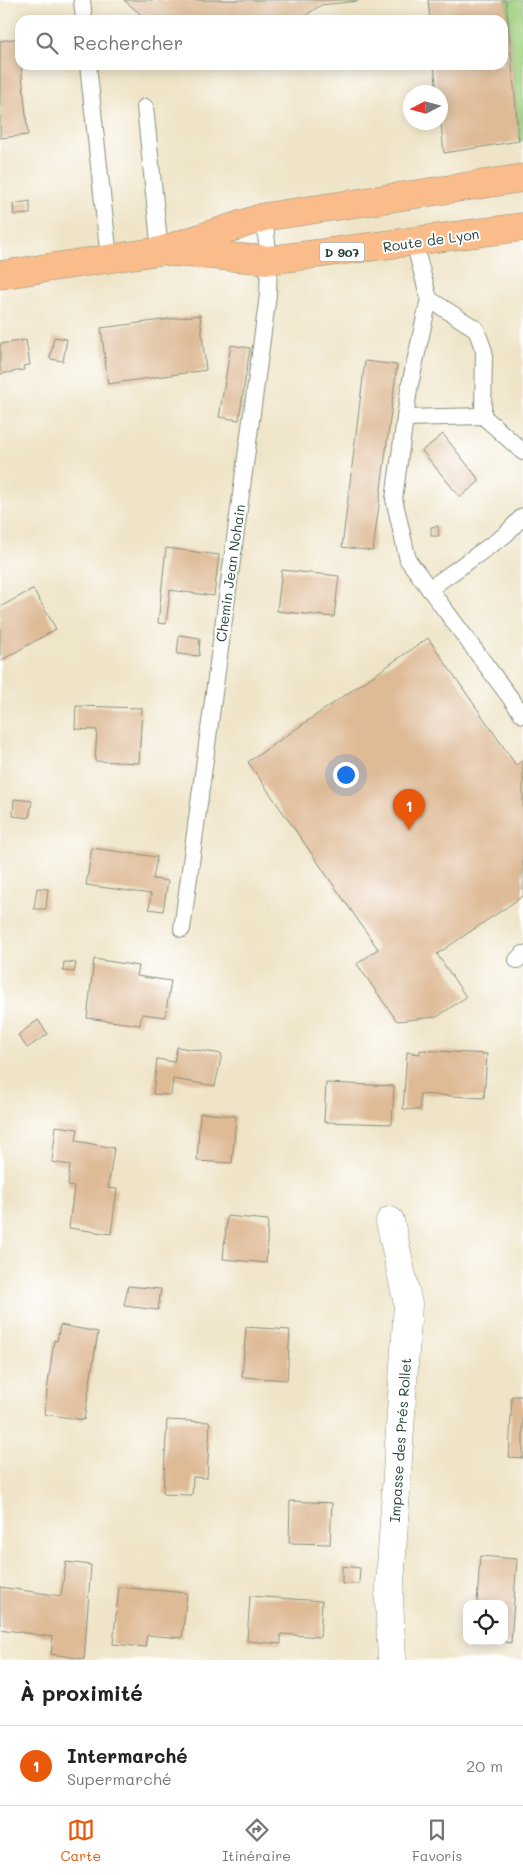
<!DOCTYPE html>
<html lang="fr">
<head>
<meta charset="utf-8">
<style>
  body { margin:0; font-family:Mali,sans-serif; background:#f6f6f6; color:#222 }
  .controls { position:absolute; right:15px; bottom:15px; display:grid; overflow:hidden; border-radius:10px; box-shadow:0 2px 12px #0003 }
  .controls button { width:45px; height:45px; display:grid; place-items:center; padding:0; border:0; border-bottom:1px solid #e0e0e0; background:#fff; color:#222; font:25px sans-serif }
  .compass { position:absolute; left:403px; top:85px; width:45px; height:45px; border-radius:50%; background:#fff; box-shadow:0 2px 12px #0003; rotate:264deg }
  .you { position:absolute; left:345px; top:774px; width:18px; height:18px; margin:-12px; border:4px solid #fff; border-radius:50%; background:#1a73e8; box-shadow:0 0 0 8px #1a73e833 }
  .badge { display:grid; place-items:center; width:32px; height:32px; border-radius:50%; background:#ea580c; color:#fff; font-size:16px; font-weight:700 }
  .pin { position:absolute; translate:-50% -41px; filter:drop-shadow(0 1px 2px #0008) }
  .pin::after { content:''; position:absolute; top:26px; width:18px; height:15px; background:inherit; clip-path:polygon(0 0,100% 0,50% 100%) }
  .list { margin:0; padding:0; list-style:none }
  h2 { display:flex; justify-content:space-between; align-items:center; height:65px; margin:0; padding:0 20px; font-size:21px }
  h2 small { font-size:16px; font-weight:400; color:#767676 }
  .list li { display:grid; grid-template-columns:32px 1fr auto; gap:15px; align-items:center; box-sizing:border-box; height:80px; padding:0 20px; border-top:1px solid #e0e0e0 }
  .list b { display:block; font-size:19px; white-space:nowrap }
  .list p { margin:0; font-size:16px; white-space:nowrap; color:#767676 }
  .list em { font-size:16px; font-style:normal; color:#767676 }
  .icon { flex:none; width:28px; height:28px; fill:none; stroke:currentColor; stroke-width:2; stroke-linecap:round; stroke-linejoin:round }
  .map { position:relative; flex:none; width:523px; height:1660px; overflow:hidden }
  .search { position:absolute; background:#fff; box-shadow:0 2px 12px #0003; left:15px; right:15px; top:15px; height:55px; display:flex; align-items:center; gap:12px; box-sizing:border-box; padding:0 18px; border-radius:15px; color:#767676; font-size:19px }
  .sheet { height:145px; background:#fff }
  nav { display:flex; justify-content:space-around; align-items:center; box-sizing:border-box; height:70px; border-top:1px solid #e0e0e0; background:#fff; font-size:14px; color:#767676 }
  nav a { display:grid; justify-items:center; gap:2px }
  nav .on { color:#ea580c }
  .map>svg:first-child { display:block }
  .green { fill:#a2d07e; stroke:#608659 }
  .building { fill:#deba95 }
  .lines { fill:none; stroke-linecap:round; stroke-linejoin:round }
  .service-casing { stroke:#87907e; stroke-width:18 }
  .minor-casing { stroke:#87907e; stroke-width:29 }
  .primary-casing { stroke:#87907e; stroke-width:29 }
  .service { stroke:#fff; stroke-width:16 }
  .minor { stroke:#fff; stroke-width:28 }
  .primary { stroke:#f9bc8a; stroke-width:28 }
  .labels { text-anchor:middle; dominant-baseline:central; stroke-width:4; stroke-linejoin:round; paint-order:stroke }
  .shield { fill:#fff; stroke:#627771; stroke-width:1 }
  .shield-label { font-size:12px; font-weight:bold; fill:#1f3d34 }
  .street-label { font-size:14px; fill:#1f3d34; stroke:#fff }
</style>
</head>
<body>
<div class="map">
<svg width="523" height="1660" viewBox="0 0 523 1660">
  <rect width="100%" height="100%" fill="#fff"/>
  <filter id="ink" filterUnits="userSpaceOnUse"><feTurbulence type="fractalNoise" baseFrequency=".02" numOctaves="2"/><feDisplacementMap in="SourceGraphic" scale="10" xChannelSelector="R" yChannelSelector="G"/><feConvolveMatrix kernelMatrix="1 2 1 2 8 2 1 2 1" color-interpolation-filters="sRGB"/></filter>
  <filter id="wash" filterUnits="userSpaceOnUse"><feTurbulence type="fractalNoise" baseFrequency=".0096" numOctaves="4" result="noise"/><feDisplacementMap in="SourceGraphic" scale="20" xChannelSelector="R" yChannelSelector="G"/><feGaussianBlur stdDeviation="1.12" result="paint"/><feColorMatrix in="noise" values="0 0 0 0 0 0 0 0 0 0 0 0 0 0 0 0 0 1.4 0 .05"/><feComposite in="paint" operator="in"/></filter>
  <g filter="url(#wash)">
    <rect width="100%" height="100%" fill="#efe4c7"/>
    <!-- green -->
    <path class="green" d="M506,0h17v140l-4,1z"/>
    <g id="blocks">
      <!-- building -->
      <g class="building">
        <path d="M124,0h234v1l-37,4 -22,15h-152z"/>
        <path d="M428,0h78l13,141 -75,12 -3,-31v-30h-4l-3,-27h69v-45h-73z"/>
        <path d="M19,38l1,27h1l7,70 -28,3v-97z"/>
        <path d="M30,201v13l-16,1 -1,-11z"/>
        <path d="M200,315l6,55 -98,14 -7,-56z"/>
        <path d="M54,337l13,2 -4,22 -13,-2z"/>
        <path d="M26,340l4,25 -7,1 1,4 -24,4v-30z"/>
        <path d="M231,345l19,3 -11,72 -20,-3z"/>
        <path d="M365,361l32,4 -24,186 -31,-4z"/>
        <path d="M443,434l37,47 -20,16 -38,-46z"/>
        <path d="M438,526l1,10h-8v-9z"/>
        <path d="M166,548l53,7 -5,41 -44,-6 -4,34 -8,-1z"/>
        <path d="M282,570l57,6 -5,41 -57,-6z"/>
        <path d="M33,589l23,40 -56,32v-54z"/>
        <path d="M179,635l21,3 -1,18 -22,-2z"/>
        <path d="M428,638l88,127 7,-5v136l-86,58 29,43 -29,20 -40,4 -40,-57 21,-15 -130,-187z"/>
        <path d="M76,706l66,2 -3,55 -44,-2 2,-31 -22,-1z"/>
        <path d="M14,799l18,2 -3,17 -16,-2z"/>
        <path d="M92,848l65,9 -4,22 15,2 -5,30 -14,-2 2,-15 -65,-9z"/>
        <path d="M37,888l11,1 -2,20h-12z"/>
        <path d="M94,959l45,7 -2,10 34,5 -6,36 -23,-3 -2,11 -53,-7z"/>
        <path d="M64,962l12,1 -2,9 -11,-1z"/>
        <path d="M38,1020l10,14 -21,14 -9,-13z"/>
        <path d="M177,1047l45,7 -7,32 -42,-7 -2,16 -18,-1 4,-35 17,3z"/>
        <path d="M420,1050l67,4 -3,44 -64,-4v16l-17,-1 4,-57 13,2z"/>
        <path d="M326,1083l68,3 -2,38 -68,-2z"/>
        <path d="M200,1113l36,3 -4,47 -35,-2z"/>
        <path d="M56,1126l22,3 -2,12 38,7 -6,40 9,1 -6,45 -42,-6 5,-41 -6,-1 2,-21 -18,-3z"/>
        <path d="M227,1216l41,4 -2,43 -43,-4z"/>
        <path d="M128,1286l33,3 -3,21 -34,-4z"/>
        <path d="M60,1325l38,7 -14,88 -40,-6 10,-74 3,1z"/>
        <path d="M246,1327l44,3 -3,50 -45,-3z"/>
        <path d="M512,1396h11v62l-14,-1z"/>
        <path d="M167,1420l43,2 -3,56 -14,-1 -1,18 -29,-1z"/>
        <path d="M290,1501l42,2 -2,41 -41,-1z"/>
        <path d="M480,1556l37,3 -6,84 -7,-1v-38h-27z"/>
        <path d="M66,1562l25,3 -7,94 -33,-5 2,-17 -53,-8v-42l61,9z"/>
        <path d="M342,1566l18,2 -1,16h-17z"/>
        <path d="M119,1587l68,6 -5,45 -35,-3 -2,12 -32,-3z"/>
        <path d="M250,1596l72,5 -2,36 -39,-3v10l-34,-3z"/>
      </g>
    </g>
  </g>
  <g filter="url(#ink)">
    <use href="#blocks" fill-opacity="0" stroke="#87907e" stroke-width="1"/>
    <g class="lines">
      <defs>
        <g id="service">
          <path d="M82,0l2,20"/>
          <path d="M88,65l21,193"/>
          <path d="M145,107l15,144"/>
          <path d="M429,299l47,30 8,22 -1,65"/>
          <path d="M405,418l4,-29 20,-90 -15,-57"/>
          <path d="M523,452l-40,-36 -78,2 -11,81 14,61 115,155"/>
          <path d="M429,589l76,-54 18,-19"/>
          <path d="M182,929l86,-634 1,-35 -5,-43"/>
          <path d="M517,960l6,-6"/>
        </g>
        <path id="minor" d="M390,1221l18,83 -19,295 3,61"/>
        <g id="primary">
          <path d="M171,252l98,8 254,-33"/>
          <path d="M0,275l160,-24 104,-34 259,-39"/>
        </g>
      </defs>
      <!-- service casing -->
      <use href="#service" class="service-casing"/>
      <!-- minor casing -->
      <use href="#minor" class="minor-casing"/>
      <!-- primary casing -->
      <use href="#primary" class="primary-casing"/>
      <!-- service -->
      <use href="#service" class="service"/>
      <!-- minor -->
      <use href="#minor" class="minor"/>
      <!-- primary -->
      <use href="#primary" class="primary"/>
    </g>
  </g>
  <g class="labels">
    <!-- shield labels -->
    <rect class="shield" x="319.5" y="242.5" width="45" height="19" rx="4"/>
    <g class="shield-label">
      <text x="342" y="252">D 907</text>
    </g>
    <!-- street labels -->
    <g class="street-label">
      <text transform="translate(431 240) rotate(-8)">Route de Lyon</text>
      <text transform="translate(230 573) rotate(-82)">Chemin Jean Nohain</text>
      <text transform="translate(400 1440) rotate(-86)">Impasse des Prés Rollet</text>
    </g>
  </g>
</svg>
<div class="controls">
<button><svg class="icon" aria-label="locate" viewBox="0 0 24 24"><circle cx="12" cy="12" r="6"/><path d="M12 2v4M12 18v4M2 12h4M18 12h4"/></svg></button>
</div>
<svg class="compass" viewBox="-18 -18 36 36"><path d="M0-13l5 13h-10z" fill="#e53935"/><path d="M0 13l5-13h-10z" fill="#767676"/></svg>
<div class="you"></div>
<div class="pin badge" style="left:409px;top:830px">1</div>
<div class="search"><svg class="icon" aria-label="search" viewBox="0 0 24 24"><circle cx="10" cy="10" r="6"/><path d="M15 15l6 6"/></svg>Rechercher</div>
</div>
<section class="sheet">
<h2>À proximité<small></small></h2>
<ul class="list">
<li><span class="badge">1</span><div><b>Intermarché</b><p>Supermarché</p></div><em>20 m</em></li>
</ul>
</section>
<nav>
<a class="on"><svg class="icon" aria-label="map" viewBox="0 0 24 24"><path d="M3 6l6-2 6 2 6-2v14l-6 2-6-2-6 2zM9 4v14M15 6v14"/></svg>Carte</a>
<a><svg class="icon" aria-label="directions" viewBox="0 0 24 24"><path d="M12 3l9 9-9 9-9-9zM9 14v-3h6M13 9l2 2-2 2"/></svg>Itinéraire</a>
<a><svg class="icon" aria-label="saved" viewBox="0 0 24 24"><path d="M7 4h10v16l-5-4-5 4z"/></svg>Favoris</a>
</nav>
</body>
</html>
